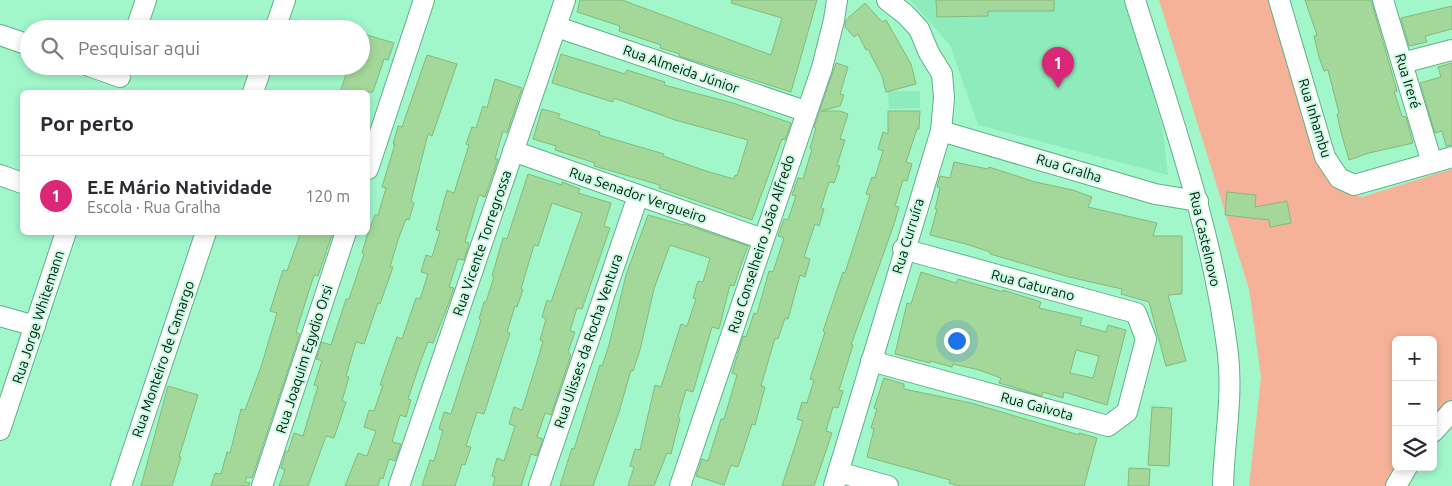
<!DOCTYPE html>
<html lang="pt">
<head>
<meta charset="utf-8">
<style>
  body { margin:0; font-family:Ubuntu,sans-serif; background:#f2f2f3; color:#2b2b33 }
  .controls { position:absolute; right:15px; bottom:15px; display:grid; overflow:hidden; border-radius:8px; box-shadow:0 2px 8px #0003 }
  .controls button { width:45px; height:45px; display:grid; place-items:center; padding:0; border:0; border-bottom:1px solid #e1e1e2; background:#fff; color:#2b2b33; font:25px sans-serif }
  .you { position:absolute; left:956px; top:340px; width:18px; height:18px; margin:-12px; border:4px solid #fff; border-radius:50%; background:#1a73e8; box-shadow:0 0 0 8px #1a73e833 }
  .badge { display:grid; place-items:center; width:32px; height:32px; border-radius:50%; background:#db2777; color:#fff; font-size:16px; font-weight:700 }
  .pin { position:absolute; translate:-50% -41px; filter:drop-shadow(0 1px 2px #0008) }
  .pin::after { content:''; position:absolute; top:26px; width:18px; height:15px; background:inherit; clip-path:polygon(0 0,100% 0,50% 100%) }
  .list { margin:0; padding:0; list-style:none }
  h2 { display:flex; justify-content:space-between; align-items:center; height:65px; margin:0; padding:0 20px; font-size:21px }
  h2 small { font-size:16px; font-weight:400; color:#7c7c81 }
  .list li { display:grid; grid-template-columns:32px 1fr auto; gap:15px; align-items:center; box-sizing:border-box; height:80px; padding:0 20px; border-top:1px solid #e1e1e2 }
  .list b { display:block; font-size:19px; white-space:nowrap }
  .list p { margin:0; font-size:16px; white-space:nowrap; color:#7c7c81 }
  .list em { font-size:16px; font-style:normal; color:#7c7c81 }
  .icon { flex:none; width:28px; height:28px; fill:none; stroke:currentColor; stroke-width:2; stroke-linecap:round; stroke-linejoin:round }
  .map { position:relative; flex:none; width:1452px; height:486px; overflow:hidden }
  .search { position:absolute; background:#fff; box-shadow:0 2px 8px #0003; left:20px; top:20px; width:350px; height:55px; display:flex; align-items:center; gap:12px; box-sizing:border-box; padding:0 18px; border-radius:28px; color:#7c7c81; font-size:19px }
  .panel { position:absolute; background:#fff; box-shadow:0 2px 8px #0003; left:20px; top:90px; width:350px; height:145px; border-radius:8px }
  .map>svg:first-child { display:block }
  .built { fill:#8eebbb }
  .green { fill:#f6b299 }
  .building { fill:#a4d89b; stroke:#85b97b; fill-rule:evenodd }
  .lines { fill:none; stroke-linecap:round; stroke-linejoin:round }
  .minor-casing { stroke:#5eb289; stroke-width:22 }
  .minor { stroke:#fff; stroke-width:20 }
  .labels { text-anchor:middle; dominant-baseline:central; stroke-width:4; stroke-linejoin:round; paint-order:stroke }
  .street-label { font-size:14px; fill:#011a0e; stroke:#cafbe0 }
</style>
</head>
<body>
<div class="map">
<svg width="1452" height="486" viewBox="0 0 1452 486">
  <rect width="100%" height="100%" fill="#a1f6ca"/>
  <!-- built -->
  <g class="built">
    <path d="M910,0h213l18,51 21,75 6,49 -190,-50 -28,-80z"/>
    <path d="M888,91h32v17l-31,1z"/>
  </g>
  <!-- green -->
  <path class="green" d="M1159,0h116l55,178 16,15 16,4 90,-28v230l-19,17v-76h-37v127l-8,19h-139l12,-109 -12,-88z"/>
  <!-- building -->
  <g class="building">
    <path d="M580,0h42l149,55 11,-37 -51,-15 1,-3h85l-26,92 -112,-36 1,-2 -20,-6 1,-3 -42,-14 1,-5 -43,-14z"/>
    <path d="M936,0h118v11h-66v5l-51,1z"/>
    <path d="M1305,0h66l26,91h-3l8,25 4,1 7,26 -44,10 -20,7 -8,-28 -4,-18 2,-1 -11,-43 -4,1 -5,-14 -5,-21 3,-1z"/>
    <path d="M865,3l17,19 4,-2 25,44 5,20 -30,8 -4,-16 -14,-27 -2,1 -8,-16 -4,3 -9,-10 1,-7z"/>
    <path d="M1452,6v23l-27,7 2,6 -18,4 -8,-28z"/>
    <path d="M364,34l30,9 -6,17 -4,-1 -11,33h-33l9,-26h12v-23z"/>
    <path d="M561,54l64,20 2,-4 38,12 -1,3 69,18 58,20 -6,17 -3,-1 -30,81 -93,-32 1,-3 -66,-19 1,-3 -40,-13 1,-4 -23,-7 9,-30 18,5 -2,4 42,14 -1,3 65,19 -1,2 43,15 28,8 1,-4 2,1 11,-36 -73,-20 -61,-22 -1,4 -61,-19z"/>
    <path d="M427,55l30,9 -25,72 -4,-2 -17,67 3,2 -5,17 -3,-1 -8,21 -8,27h3l-6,17 -7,20 -2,-1 -14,41 -8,-2 -10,34 3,1 -7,24 4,1 -12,36 -8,-2 -18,50h-29l6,-16 -4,-2 5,-17 2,1 6,-19 9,3 15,-50 -4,-1 8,-24 -6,-2 6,-17 9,3 15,-46h3l15,-45 -2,-1 5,-17 8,-21h3l8,-27 -4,-1 13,-43h-2l5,-18 4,1z"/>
    <path d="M836,63l12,4 -8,27 4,1 -4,11 -19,5h19l8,3 -8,25 5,1 -8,25 3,1 -6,17 -5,-1 -8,26 3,1 -5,17 -4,-2 -11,33 6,2 -5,18 -5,-2 -12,44 -3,-1 -7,21 -3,-1 -14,48 4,1 -10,38 -3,-1 -14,43 -7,-2 -7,20 -28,-9 6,-17 6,2 13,-42h3l13,-44 -5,-2 6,-20 5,-17 3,1 8,-24 3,1 12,-43 4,1 11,-34 -6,-2 6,-17 4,1 8,-24 -4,-1 6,-17 5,1 9,-30 -2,-1 6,-20 -2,-1z"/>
    <path d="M1452,63v82l-6,1 -4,-15 -7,2 -15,-50 21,-6 -3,-10z"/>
    <path d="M495,79l27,9 -15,45 -4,-2 -8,28h3l-13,38 -6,-2 -14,47 4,1 -5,17 -6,-1 -9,28 5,1 -6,17 -15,38 -5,-1 -8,21 -12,36 3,1 -5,17 -6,-2 -8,27 9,2 -6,17 -6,-2 -6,20 -3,-1 -2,8h-33l13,-33 9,3 9,-25 -12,-4 5,-17 5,1 9,-26h-3l17,-48 5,2 14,-41 4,1 8,-25 -7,-2 5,-17 6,2 8,-26 -4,-1 11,-40 7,3 15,-48 -3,-1 6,-17 4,1 7,-22 4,2z"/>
    <path d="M888,111h32l-1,18h-2l-11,33 6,2 -5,17 -4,-1 -8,26 4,1 -5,17 -43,121h2l-14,45 4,1 -5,17 -5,-1 -7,24 6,2 -18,53h-32l21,-65 -6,-2 5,-17 5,1 7,-23 -4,-1 15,-47 -2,-1 20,-59 2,1 25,-78 -4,-1 6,-17 3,1 8,-27 -5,-2 5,-17 5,2z"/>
    <path d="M954,162l34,7 1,-2 46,15 38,8 19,7 -4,10 69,16 -4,13h29v58l-14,1 18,66 -20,5 -17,-64 -28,-8 1,-5 -53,-12 -79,-23v-2l-24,-8 -36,-9 7,-26h-2l5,-21 -3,-1 3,-11 10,2z"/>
    <path d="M528,174l34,11v-3l18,7 -2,4 33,10 -7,23 6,2 -28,81 -5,-1 -7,23 5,1 -7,20 3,3 -20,60 -6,-2 -8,24 6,2 -6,17 -6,-2 -10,32h-28l2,-9 -3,-1 5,-18 7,3 11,-35 -6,-2 5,-17 8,3 15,-48 6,-21 -3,-1 6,-21 -4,-2 5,-17 4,2 31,-89 -30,-10 -14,43 -4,-1 -13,44 2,1 -6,17 -2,-1 -8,26 3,1 -26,81 -7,-2 -11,34 5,1 -6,18 -3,-1 -7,22h-33l8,-26 4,1 9,-31 -4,-1 5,-17 7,2 30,-94 -2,-1 5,-17h2l8,-25 -2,-1 11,-38 4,1z"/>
    <path d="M1227,192l29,3 -1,12 32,-6 4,22 -21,4 -1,-7 -44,-5z"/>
    <path d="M648,215l35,10 1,-1 64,22 -6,16 -8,24 -4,-1 -11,44 -7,-2 -19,65 -7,-2 -8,27 2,1 -9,36 -4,-1 -13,33h-26l6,-19 -4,-1 5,-17 5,1 15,-65 6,2 20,-63 6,2 9,-27 -3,-1 5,-17 5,1 7,-24 -40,-13 -16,44 -14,61 -7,21 -2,-1 -12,42 -26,74h-33l12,-38 2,1 26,-84 2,1 7,-21 17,-70z"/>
    <path d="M301,232h32l-15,44 -4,-1 -18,57 4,2 -48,144 -5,-1 -2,5 5,1 -1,3h-38l4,-13 6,1 6,-22 3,1 11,-44 4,1 16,-43 16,-54 -7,-2 13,-41 4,1z"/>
    <path d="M921,272l35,11 2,-4 45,13v-2l38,12 -2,6 43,10 -2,7 26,7 2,-7 18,5 -19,75 -43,-13 -1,6 -20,-6 -1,4 -43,-13 2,-5 -22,-8 -26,-6 -1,3 -22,-6v2l-35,-9 12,-51 4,1zM1076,350l23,6 -6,22 -23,-5z"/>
    <path d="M884,378l20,6v5l67,14 108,32v-2l18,5 -13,48h-124l-11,-3 1,-3 -83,-23 7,-28 -3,-1 6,-19 -3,-1z"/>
    <path d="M168,386l30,9 -19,62h2l-9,29h-31z"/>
    <path d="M1152,407l20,1 -3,58 -21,-1z"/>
    <path d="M1129,468l21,1 -1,17h-21z"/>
  </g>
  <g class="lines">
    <defs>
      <g id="minor">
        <path d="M1135,0c36,116 78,232 93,354 5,45 -4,88 -5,132"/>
        <path d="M1279,0l46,157 14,21 15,7 98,-28"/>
        <path d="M1383,0l49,163"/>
        <path d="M557,27l248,84"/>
        <path d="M136,29l10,-29"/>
        <path d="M275,29l10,-29"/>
        <path d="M0,35l29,10"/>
        <path d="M1402,63l50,-13"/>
        <path d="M89,66l31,11"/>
        <path d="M253,92l9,-26"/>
        <path d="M941,131l214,63 43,7"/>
        <path d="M513,151l250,88"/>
        <path d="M368,169l56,-169"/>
        <path d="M0,175l22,8"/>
        <path d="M0,316l35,10"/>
        <path d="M871,361l237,65 19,-14 19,-73 -10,-26 -233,-64"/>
        <path d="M0,430l66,-198"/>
        <path d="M1433,432l19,-21"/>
        <path d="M838,472l50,14"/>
        <path d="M121,486l85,-254"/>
        <path d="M262,486l84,-254"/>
        <path d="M399,486l166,-486"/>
        <path d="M539,486l99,-290"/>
        <path d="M680,486l142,-418 12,-48 3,-20"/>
        <path d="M834,486l107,-355 3,-33 -2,-24 -13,-21 -10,-24 -14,-15 -18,-14"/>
        <path d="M1396,486l11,-19"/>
      </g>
    </defs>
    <!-- minor casing -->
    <use href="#minor" class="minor-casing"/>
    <!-- minor -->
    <use href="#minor" class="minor"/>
  </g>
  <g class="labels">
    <!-- street labels -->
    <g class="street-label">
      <text transform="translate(681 69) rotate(19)">Rua Almeida Júnior</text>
      <text transform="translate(1408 81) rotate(73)">Rua Ireré</text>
      <text transform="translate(1315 118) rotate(73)">Rua Inhambu</text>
      <text transform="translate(1069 168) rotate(17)">Rua Gralha</text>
      <text transform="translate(638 195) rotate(19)">Rua Senador Vergueiro</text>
      <text transform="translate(908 236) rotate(-73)">Rua Curruíra</text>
      <text transform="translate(1205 239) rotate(77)">Rua Castelnovo</text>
      <text transform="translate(482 243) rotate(-71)">Rua Vicente Torregrossa</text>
      <text transform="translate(761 244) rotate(-72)">Rua Conselheiro João Alfredo</text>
      <text transform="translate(1033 285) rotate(15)">Rua Gaturano</text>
      <text transform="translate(38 317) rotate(-72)">Rua Jorge Whitemann</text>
      <text transform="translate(588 341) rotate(-71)">Rua Ulisses da Rocha Ventura</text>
      <text transform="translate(163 359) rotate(-71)">Rua Monteiro de Camargo</text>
      <text transform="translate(304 359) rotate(-72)">Rua Joaquim Egydio Orsi</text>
      <text transform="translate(1037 406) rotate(15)">Rua Gaivota</text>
    </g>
  </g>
</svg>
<div class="controls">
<button>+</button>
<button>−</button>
<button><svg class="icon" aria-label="layers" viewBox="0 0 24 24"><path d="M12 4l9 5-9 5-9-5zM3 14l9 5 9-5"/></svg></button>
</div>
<div class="you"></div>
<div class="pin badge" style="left:1058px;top:88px">1</div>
<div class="search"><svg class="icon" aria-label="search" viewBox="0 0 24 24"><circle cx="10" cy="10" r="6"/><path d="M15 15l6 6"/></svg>Pesquisar aqui</div>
<section class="panel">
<h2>Por perto<small></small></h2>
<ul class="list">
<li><span class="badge">1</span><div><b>E.E Mário Natividade</b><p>Escola · Rua Gralha</p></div><em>120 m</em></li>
</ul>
</section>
</div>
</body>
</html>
